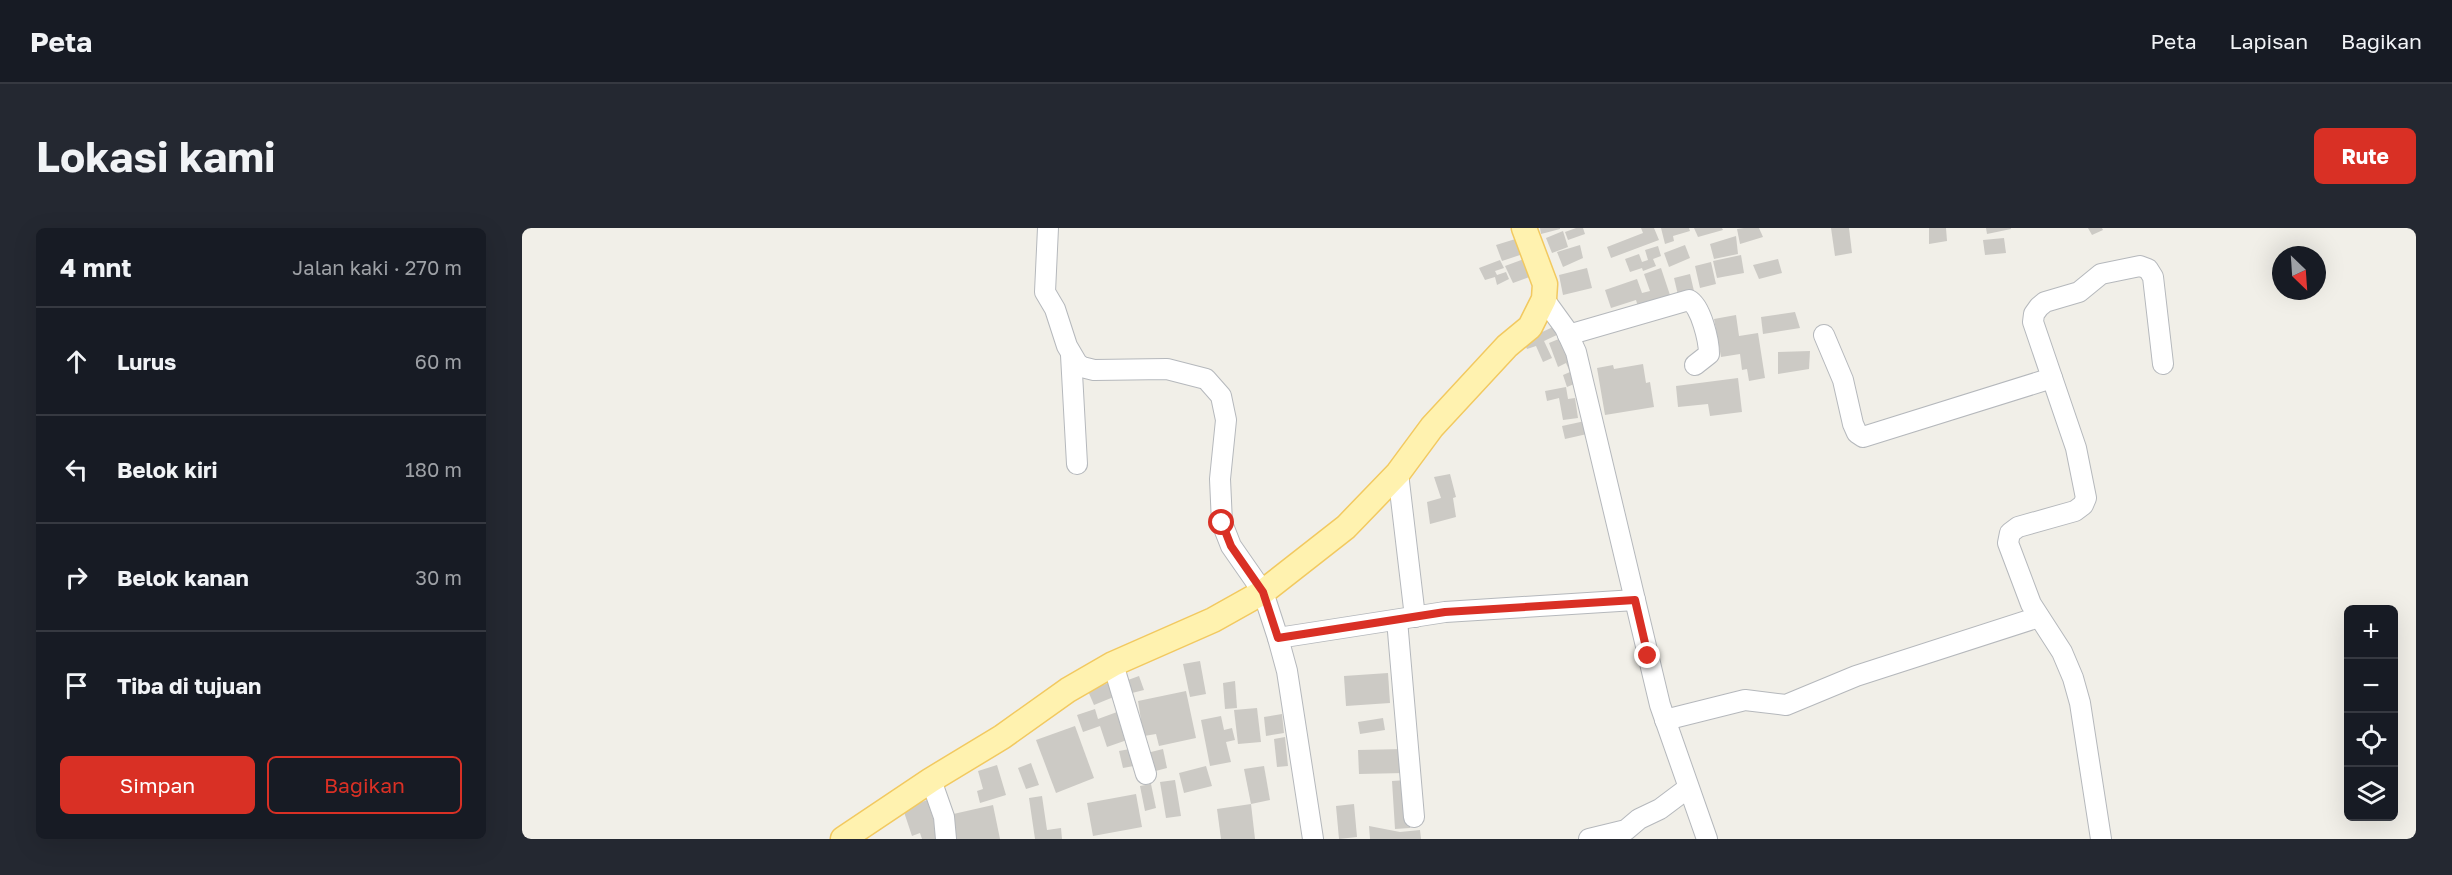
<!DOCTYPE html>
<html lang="id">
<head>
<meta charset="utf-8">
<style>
  body { margin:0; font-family:"Golos Text",sans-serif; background:#242831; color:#f1f3f6 }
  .controls { position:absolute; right:18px; bottom:18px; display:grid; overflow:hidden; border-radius:9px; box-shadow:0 6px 24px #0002 }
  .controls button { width:54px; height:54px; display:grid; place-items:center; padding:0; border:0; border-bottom:2px solid #363941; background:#171b24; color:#f1f3f6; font:30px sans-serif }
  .compass { position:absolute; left:1750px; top:18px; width:54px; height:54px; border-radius:50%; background:#171b24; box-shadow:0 6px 24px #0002; rotate:155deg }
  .stop { position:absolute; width:18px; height:18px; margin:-14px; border:4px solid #d93025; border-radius:50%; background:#fff }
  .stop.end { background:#d93025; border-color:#fff; box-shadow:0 2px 6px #0008 }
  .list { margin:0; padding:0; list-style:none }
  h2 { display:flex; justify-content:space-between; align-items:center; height:78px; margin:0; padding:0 24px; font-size:26px }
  h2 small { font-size:20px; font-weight:400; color:#9ea1a6 }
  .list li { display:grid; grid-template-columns:39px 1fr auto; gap:18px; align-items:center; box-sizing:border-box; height:108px; padding:0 24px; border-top:2px solid #363941 }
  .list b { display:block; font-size:22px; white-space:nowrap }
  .list em { font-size:20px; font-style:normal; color:#9ea1a6 }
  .actions { display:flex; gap:12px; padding:18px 24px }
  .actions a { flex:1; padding:14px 0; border:2px solid #d93025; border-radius:9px; text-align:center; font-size:21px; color:#d93025 }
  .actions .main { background:#d93025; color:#fff }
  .icon { flex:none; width:33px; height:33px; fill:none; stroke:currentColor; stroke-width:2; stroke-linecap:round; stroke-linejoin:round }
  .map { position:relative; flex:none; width:1894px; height:611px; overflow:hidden; border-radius:9px }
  header { display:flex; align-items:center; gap:36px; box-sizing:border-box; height:84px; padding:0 30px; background:#171b24; border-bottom:2px solid #363941 }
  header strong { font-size:28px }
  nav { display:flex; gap:33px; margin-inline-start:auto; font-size:21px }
  .intro { display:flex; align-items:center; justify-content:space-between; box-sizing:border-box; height:144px; padding:0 36px }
  h1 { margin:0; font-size:42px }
  .button { padding:15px 27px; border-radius:9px; background:#d93025; color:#fff; font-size:21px; font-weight:700 }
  main { display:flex; gap:36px; padding:0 36px }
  aside { flex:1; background:#171b24; border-radius:9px; box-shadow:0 6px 24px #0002 }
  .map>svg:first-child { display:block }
  .building { fill:#cccac5 }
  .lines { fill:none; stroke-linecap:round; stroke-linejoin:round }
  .minor-casing { stroke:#b5b8bc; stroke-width:22 }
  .major-casing { stroke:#f2c960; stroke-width:27 }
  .minor { stroke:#fff; stroke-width:20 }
  .major { stroke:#fff2af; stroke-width:24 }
  .route { stroke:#d93025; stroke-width:8 }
</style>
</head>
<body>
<header>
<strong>Peta</strong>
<nav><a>Peta</a><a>Lapisan</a><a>Bagikan</a></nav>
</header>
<div class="intro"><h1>Lokasi kami</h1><a class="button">Rute</a></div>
<main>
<aside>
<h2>4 mnt<small>Jalan kaki · 270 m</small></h2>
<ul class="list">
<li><svg class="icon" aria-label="ahead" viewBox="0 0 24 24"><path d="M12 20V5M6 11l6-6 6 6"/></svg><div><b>Lurus</b></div><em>60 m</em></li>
<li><svg class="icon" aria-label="left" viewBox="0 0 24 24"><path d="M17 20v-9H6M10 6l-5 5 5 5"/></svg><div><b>Belok kiri</b></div><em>180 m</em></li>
<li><svg class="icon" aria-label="right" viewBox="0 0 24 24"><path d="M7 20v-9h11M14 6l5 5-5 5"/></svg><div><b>Belok kanan</b></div><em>30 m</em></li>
<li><svg class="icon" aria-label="arrive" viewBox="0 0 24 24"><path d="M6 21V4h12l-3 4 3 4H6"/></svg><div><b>Tiba di tujuan</b></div></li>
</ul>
<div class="actions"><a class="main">Simpan</a><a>Bagikan</a></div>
</aside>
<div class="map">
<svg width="1894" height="611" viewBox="0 0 1894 611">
  <rect width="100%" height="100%" fill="#f1efe8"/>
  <!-- building -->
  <g class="building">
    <path d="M1018,0h20v1l-19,5z"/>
    <path d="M1054,0h7l2,6 -17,6 -3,-8z"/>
    <path d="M1119,0h13l5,12 -48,18 -4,-11 36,-14z"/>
    <path d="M1139,0h28l1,3 -17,5 1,5 -9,3z"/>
    <path d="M1172,0h28l1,2 -25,7z"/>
    <path d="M1222,0h15l4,9 -23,7 -3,-15z"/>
    <path d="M1309,0h18l3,25 -17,3z"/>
    <path d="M1407,0h17l1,13 -18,3z"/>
    <path d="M1464,0h25v1l-24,5z"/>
    <path d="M1566,0h14l1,2 -11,5z"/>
    <path d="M1041,3l5,16 -16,6 -6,-15z"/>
    <path d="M1214,8l2,18 -24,5 -4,-15z"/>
    <path d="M1000,9l4,16 -24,8 -6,-16z"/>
    <path d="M1482,10l2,15 -21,2 -2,-15z"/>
    <path d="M1058,17l3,13 -20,9 -6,-15z"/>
    <path d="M1163,17l5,13 -21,9 -5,-14z"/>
    <path d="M1136,18l3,10 -8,3 3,7 -13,5 -1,-3 -12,4 -5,-13 14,-5 3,8 6,-2 -3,-10z"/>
    <path d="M1219,27l3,18 -27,5 -4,-17z"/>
    <path d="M1007,29l6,18 -22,8 -8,-17z"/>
    <path d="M1256,31l4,14 -23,6 -6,-14z"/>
    <path d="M978,32l4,8 -9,3 2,4 9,-3 3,7 -12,6 -2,-8 -10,3 -6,-12z"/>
    <path d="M1189,34l5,22 -16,4 -5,-22z"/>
    <path d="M1065,40l5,20 -29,7 -4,-20z"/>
    <path d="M1139,40l10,30 -32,12 -3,-10 -25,8 -6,-18 32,-11 5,14 8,-2 -6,-17z"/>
    <path d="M1168,46l4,17 -16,4 -4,-17z"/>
    <path d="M1273,84l5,16 -37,6 -2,-17z"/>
    <path d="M1214,87l3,21 19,-3 7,45 -16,3 -2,-12 -5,1 -2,-16 -19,3 -7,-38z"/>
    <path d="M1033,98l4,8 -15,7 8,17 -9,4 -7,-16 -9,3 -4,-8z"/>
    <path d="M1044,108l13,46 -12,5 -4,-12 7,-3 -4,-9 -8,4 -9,-24z"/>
    <path d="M1288,123l-1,18 -31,5v-22z"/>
    <path d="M1121,136l3,19 4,-1 4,25 -49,8 -8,-47 16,-3 1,4z"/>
    <path d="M1216,150l4,34 -32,4 -2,-12 -30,3 -2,-21z"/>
    <path d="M1044,159l2,12 7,-1 3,20 -15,2 -4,-22 -12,3 -2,-10z"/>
    <path d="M1063,193l2,13 -22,5 -3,-13z"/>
    <path d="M928,246l6,23 -3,1 3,19 -26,7 -3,-22 14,-4 -7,-21z"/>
    <path d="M678,433l6,33 -16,3 -7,-33z"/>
    <path d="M866,445l2,30 -44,3 -2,-30z"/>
    <path d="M617,448l5,14 -12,3 -4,-13z"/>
    <path d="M713,453l2,27 -12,1 -2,-26z"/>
    <path d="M588,454l6,14 -22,9 -6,-14z"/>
    <path d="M664,463l10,47 -37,8 -3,-12 -18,3 -3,-16 6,-1 -3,-19z"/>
    <path d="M735,480l4,34 -23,2 -4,-34z"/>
    <path d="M573,481l3,10 19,-7 10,28 -20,7 -7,-21 -17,6 -6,-17z"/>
    <path d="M760,486l2,19 -18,3 -2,-19z"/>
    <path d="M699,488l3,14 8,-2 3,12 -9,2 5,20 -21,4 -9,-46z"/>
    <path d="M861,490l2,12 -25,4 -2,-12z"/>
    <path d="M553,498l19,52 -38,15 -20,-53z"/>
    <path d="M763,509l3,29 -11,1 -3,-28z"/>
    <path d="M613,520l4,17 -16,3 -4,-17z"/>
    <path d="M641,521l4,19 -19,5 -5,-19z"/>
    <path d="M882,521v24l-45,1 -1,-24z"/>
    <path d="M509,535l8,22 -13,4 -8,-21z"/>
    <path d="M475,537l9,30 -26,8 -3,-12 6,-2 -5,-18z"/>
    <path d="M684,538l6,20 -28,7 -5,-20z"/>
    <path d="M742,538l6,34 -19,4 -7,-35z"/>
    <path d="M653,552l6,36 -15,2 -6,-36z"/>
    <path d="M885,552l3,48 -15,1 -3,-48z"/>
    <path d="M629,556l5,24 -11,3 -5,-25z"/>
    <path d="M614,566l6,33 -49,9 -6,-33z"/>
    <path d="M520,568l5,34 14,-2 1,11h-27l-6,-41z"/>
    <path d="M405,572l13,39h-18l-2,-6 -8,3 -9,-27z"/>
    <path d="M729,576l4,35h-34l-4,-30z"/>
    <path d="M832,576l3,33 -18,2 -3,-33z"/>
    <path d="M471,577l7,34h-46l-5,-24z"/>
    <path d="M847,598l31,6 20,-2 1,9h-51z"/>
  </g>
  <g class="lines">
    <defs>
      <g id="minor">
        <path d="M526,0l-3,64 10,17 12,37 10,17 5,4 12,3 73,-1 39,10 15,17 5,24 -6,59 2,44 9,23 32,46 15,46 9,33 26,168"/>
        <path d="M1022,71l21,29 11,24 84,353 47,134"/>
        <path d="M1046,107l121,-35c12,6 20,41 20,54l-14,11"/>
        <path d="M1302,107l19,45 10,44 4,9 6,4 189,-59"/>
        <path d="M549,127l6,109"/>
        <path d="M876,245l17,144"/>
        <path d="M875,392l17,197"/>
        <path d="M756,410l167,-26 190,-12"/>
        <path d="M591,436l33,110"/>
        <path d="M1143,492l80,-20 41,5 70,-29 183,-59"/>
        <path d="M409,552l13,37 2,22"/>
        <path d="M1067,611l37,-9 13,-11 21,-10 28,-21"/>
        <path d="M1579,611l-21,-136 -7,-25 -11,-26 -31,-48 -23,-61 2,-10 8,-6 57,-16 8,-6 3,-7 -10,-50 -43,-126 1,-8 5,-7 6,-5 34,-10 22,-18 39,-8 8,3 5,8 10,87"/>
      </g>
      <path id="major" d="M321,611l88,-59 71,-43 66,-47 45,-26 100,-44 50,-28 83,-65 52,-54 34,-46 75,-81 23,-19 14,-28 1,-15 -21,-56"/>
    </defs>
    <!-- minor casing -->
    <use href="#minor" class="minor-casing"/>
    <!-- major casing -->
    <use href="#major" class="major-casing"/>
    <!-- minor -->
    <use href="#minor" class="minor"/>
    <!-- major -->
    <use href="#major" class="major"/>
  </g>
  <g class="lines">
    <!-- route -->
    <path class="route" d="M700,295l9,23 32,46 15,46 167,-26 190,-12 13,56"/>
  </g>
</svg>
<div class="controls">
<button>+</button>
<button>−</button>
<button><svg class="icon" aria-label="locate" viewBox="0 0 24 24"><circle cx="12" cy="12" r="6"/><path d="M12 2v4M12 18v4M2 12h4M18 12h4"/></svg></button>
<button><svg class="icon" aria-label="layers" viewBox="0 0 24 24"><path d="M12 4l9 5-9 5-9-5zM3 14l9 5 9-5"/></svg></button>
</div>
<svg class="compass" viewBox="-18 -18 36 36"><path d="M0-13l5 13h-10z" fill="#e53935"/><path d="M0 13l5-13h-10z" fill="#9ea1a6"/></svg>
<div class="stop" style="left:700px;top:295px"></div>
<div class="stop end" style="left:1126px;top:428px"></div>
</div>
</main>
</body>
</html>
